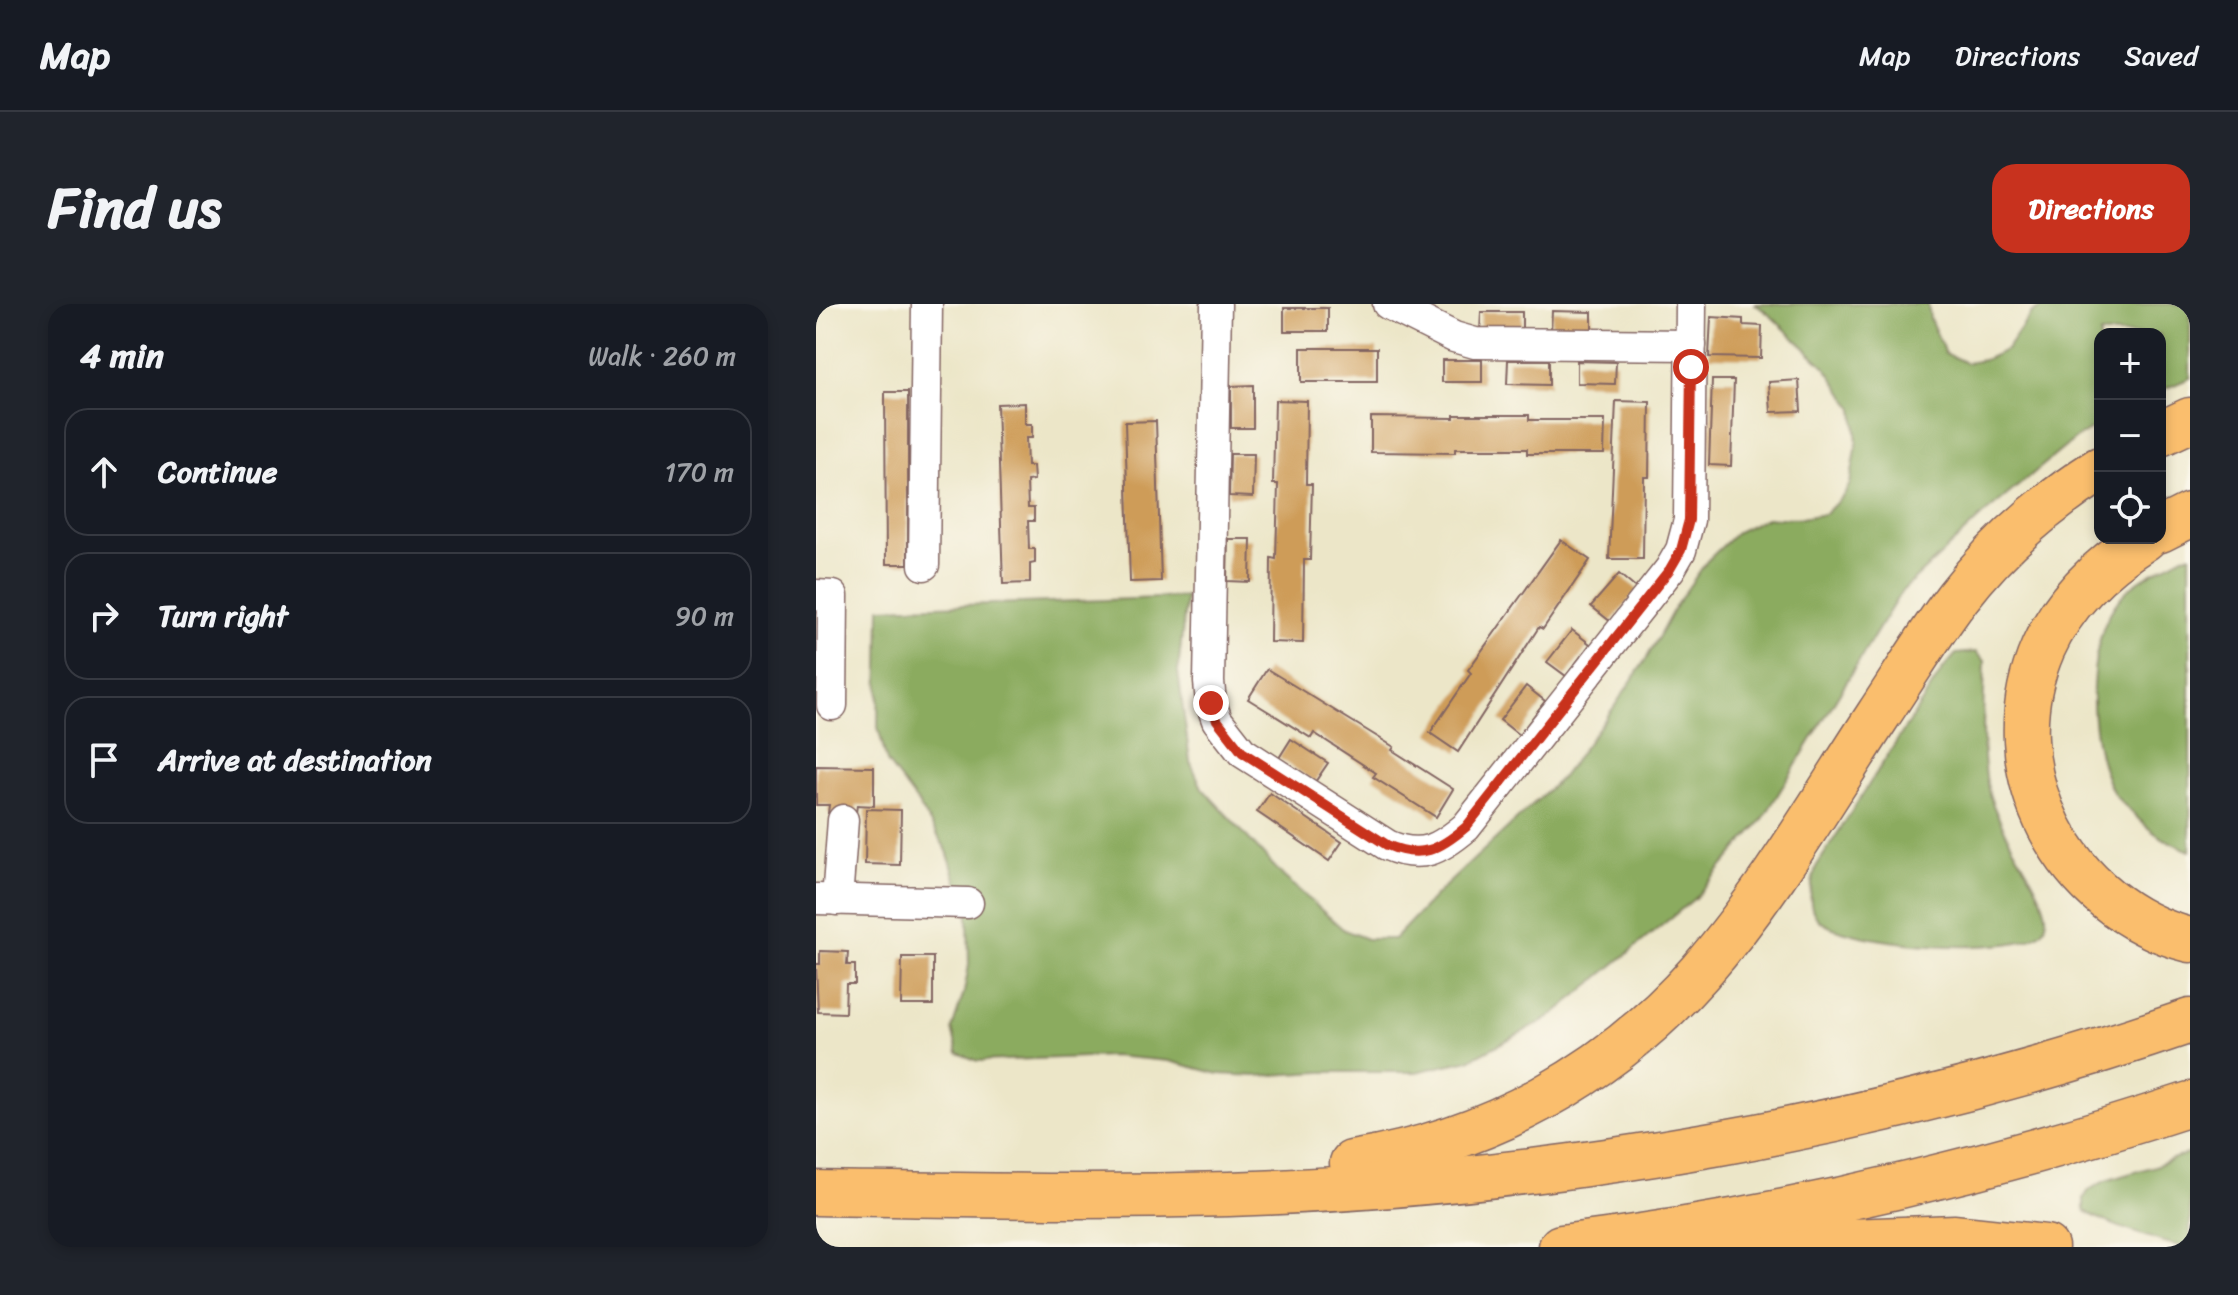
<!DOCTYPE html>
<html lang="en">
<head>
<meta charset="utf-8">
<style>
  body { margin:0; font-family:Sriracha,sans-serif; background:#20242c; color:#f1f3f6 }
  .controls { position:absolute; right:24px; top:24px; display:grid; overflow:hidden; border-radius:16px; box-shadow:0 4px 12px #0003 }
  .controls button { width:72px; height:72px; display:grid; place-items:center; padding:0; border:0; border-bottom:2px solid #363941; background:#171b24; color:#f1f3f6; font:40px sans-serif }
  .stop { position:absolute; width:24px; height:24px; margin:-18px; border:6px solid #c8321e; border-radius:50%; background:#fff }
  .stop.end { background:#c8321e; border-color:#fff; box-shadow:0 2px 8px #0008 }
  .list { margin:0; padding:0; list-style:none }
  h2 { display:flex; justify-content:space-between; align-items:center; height:104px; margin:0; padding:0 32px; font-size:34px }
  h2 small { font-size:26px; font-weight:400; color:#9ea1a6 }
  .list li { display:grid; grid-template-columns:52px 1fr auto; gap:24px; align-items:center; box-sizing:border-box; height:128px; margin:0 16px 16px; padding:0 16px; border:2px solid #363941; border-radius:24px }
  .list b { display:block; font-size:30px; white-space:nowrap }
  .list em { font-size:26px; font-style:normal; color:#9ea1a6 }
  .icon { flex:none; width:44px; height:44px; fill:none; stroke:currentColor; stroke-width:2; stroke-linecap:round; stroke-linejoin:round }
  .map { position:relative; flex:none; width:1374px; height:943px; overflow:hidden; border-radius:24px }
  header { display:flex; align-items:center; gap:48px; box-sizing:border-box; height:112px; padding:0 40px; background:#171b24; border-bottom:2px solid #363941 }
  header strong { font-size:38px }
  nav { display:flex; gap:44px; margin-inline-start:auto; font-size:28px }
  .intro { display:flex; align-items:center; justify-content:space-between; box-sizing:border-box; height:192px; padding:0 48px }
  h1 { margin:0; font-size:56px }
  .button { padding:20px 36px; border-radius:24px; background:#c8321e; color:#fff; font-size:28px; font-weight:700 }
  main { display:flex; gap:48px; padding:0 48px }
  aside { flex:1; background:#171b24; border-radius:24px; box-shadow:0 4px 12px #0003 }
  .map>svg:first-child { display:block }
  .forest { fill:#8bab5f; stroke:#6a6545; stroke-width:2 }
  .building { fill:#ce9c59 }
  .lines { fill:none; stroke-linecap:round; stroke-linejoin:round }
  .minor-casing { stroke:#836562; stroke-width:33 }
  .highway-casing { stroke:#836562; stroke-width:47 }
  .minor { stroke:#fff; stroke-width:30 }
  .highway { stroke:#fabe6d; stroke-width:44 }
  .route { stroke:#c8321e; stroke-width:10 }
</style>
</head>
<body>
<header>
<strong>Map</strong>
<nav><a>Map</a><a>Directions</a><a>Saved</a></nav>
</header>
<div class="intro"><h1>Find us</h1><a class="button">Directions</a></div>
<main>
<aside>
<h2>4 min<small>Walk · 260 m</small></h2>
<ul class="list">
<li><svg class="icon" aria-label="ahead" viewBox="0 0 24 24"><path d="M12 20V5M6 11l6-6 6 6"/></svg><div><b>Continue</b></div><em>170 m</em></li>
<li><svg class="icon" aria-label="right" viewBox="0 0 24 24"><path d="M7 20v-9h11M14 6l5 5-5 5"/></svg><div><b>Turn right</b></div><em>90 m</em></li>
<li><svg class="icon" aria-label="arrive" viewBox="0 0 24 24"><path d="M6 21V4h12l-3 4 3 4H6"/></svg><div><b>Arrive at destination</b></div></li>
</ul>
</aside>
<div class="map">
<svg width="1374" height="943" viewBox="0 0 1374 943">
  <rect width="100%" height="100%" fill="#fbf7ec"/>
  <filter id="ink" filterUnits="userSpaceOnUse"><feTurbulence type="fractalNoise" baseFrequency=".0125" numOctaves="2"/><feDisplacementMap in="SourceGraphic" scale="16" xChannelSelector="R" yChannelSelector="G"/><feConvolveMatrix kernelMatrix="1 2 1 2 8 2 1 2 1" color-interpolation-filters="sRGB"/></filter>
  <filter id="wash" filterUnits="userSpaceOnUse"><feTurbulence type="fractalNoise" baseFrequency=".006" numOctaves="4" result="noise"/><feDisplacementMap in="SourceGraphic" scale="32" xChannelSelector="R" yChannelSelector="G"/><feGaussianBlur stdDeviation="1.8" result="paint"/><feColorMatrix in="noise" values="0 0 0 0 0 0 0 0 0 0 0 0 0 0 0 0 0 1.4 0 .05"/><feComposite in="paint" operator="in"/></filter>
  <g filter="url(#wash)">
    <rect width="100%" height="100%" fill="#ece6c8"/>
    <!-- forest -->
    <g class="forest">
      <path d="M939,0h173l2,15 15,34 21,10 18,-3 22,-10 25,-36 15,-10h144v74l-30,13v-57h-60v90l-24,14 -93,77 -82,77 -138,227 -68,79 -146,120 -80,42 -53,12h-95l-66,4 -36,-2 -50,-13 -56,-5 -135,5 -20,-8 -6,-24 12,-37 5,-27 -1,-49 -21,-65 -29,-48 -31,-41 -9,-35 2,-119 306,-11 -8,75 12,89 12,27 82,89 60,53 23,9h27l47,-49 121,-113 52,-70 34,-51 28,-51 31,-44 30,-29 29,-14h35l24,-4 18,-18 7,-12 7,-40 -3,-35 -28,-41 -55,-52z"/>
      <path d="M1374,251v296c-30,-13 -38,-17 -60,-41 -6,-5 -13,-11 -17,-18 -27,-52 -32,-163 17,-204 15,-13 36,-22 53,-32z"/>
      <path d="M1160,348l9,9c-1,43 -5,85 3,128 3,17 14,34 21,50 8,19 51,75 33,93 -25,26 -199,13 -224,-13 -13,-14 -6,-36 -2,-52l127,-198 13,-15z"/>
      <path d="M1374,848v95c-18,0 -93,-26 -106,-37v-12l5,-8 16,-9 50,-15z"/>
    </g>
    <g id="blocks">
      <!-- building -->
      <g class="building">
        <rect x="468" y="4" width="44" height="23"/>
        <path d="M736,7l40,1v21l-41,-1z"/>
        <path d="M665,8h41v20h-42z"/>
        <path d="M895,13l32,2v6l19,1 -1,32 -52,-1z"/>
        <rect x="485" y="44" width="76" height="34"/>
        <rect x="626" y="56" width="40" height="22"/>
        <path d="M692,56h41v25l-42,-1z"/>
        <path d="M761,57l39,1 -1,22 -38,-1z"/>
        <path d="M896,76h22l-3,86 -22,-1z"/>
        <path d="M983,76l2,31 -30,1 -2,-30z"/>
        <path d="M437,81v43h-22v-42z"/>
        <path d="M69,88h23v172h-22z"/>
        <path d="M459,96l32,1 -1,83h6l-2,76h-6l-1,83 -33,-1 1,-84 5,1 2,-75h-5z"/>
        <path d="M800,97l34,1 -1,75h-5l-1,82h-34z"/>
        <path d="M209,99v21h7v14h-6l1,28h6l1,14 -7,1 1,27h6v13h-6l1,28h6v14l-5,1v19l-27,1 -6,-180z"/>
        <path d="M638,111h75v5h76l-1,34h-77v-5h-72v4l-84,-1v-35l83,1z"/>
        <path d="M340,117l5,160 -31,1 -5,-160z"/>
        <path d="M414,150h24l-1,43 -24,-1z"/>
        <path d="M412,235h23l-1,43 -23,-1z"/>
        <path d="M745,236l29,20 -47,69 -4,-2 -81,125 -28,-19 41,-60 -3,-3z"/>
        <path d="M803,270l19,16 -27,32 -20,-16z"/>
        <path d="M756,326l18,14 -24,32 -19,-14z"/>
        <path d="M451,365l127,78 -2,3 61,39 -17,28 -63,-40 3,-4 -62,-40 -3,5 -63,-39z"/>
        <path d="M710,382l19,15 -26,34 -19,-15z"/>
        <path d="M475,435l37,24 -13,19 -36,-24z"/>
        <path d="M0,462l58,1v39l-17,-1 -1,8h-28l1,-8h-13z"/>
        <path d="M454,489l72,49 -13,19 -72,-49z"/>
        <path d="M50,505l35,1 -1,55 -35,-1z"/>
        <path d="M4,647l28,1 -1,13h8v19h-9l-1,29 -27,-1 -2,-48h4z"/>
        <path d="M86,653h31v48h-32z"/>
      </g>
    </g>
  </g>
  <g filter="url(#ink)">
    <use href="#blocks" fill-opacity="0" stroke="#836562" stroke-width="2"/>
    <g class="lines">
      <defs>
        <g id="minor">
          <path d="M400,0l-7,378 2,21 6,17 25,32 145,93c34,15 53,4 79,-18l204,-258 11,-19 8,-30 2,-216"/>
          <path d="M572,0l66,33 21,6 216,2"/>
          <path d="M108,261l3,-261"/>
          <path d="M0,291l17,1 -1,109"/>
          <path d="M0,595l152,4"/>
          <path d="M21,596l6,-80"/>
        </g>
        <g id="highway">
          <path d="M1344,130l30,-14"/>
          <path d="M1344,226l30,-15"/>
          <path d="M1329,234c-43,27 -81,63 -102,110 -53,121 22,261 147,292"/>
          <path d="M536,859c136,-22 256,-87 348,-191 69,-79 122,-171 179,-258 26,-39 50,-79 78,-116 39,-51 89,-95 143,-129"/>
          <path d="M0,889c138,2 275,5 413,1 325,-10 654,-67 961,-173"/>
          <path d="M897,942l242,-9 91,10"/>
          <path d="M745,943c213,-26 425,-76 629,-143"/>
        </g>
      </defs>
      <!-- minor casing -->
      <use href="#minor" class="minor-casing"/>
      <!-- highway casing -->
      <use href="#highway" class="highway-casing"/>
      <!-- minor -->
      <use href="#minor" class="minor"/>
      <!-- highway -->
      <use href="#highway" class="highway"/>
    </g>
  </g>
  <g class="lines" filter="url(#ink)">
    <!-- route -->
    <path class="route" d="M395,399l6,17 25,32 145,93c34,15 53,4 79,-18l204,-258 11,-19 8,-30 2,-153"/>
  </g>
</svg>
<div class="controls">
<button>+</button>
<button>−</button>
<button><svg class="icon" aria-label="locate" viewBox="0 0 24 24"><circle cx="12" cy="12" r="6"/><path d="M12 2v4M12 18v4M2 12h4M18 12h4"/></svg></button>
</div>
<div class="stop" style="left:875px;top:63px"></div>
<div class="stop end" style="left:395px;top:399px"></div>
</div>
</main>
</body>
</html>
